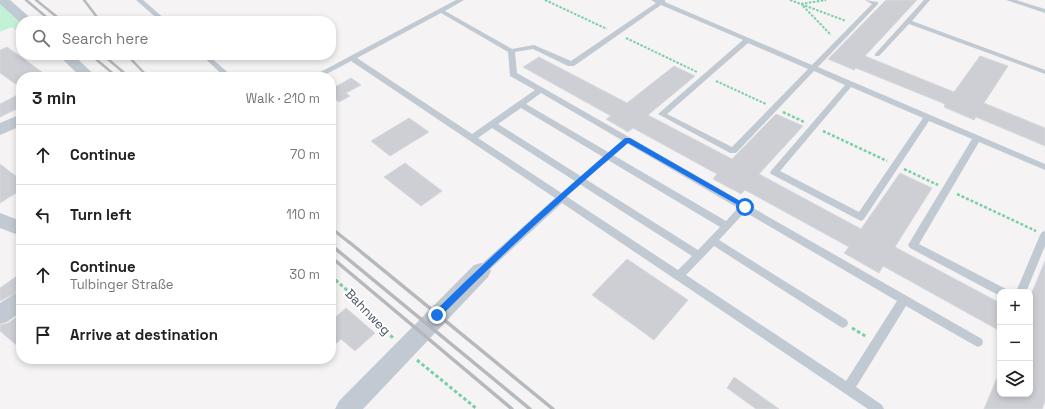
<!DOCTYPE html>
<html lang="en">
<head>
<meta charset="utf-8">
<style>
  body { margin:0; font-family:"Space Grotesk",sans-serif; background:#f6f6f6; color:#222 }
  .controls { position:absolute; right:12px; bottom:12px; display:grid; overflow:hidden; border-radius:8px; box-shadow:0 2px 6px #0003 }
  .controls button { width:36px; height:36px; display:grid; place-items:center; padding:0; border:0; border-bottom:1px solid #e0e0e0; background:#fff; color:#222; font:20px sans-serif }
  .stop { position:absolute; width:12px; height:12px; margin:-9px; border:3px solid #1a73e8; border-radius:50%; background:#fff }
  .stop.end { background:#1a73e8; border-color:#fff; box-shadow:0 1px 4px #0008 }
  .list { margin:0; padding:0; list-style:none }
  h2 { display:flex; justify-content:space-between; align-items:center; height:52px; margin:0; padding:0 16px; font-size:17px }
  h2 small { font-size:13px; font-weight:400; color:#767676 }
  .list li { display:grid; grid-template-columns:26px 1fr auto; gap:12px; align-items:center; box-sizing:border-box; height:60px; padding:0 16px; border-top:1px solid #e0e0e0 }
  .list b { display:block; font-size:15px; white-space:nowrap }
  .list p { margin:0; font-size:13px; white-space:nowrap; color:#767676 }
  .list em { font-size:13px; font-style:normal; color:#767676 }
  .icon { flex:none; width:22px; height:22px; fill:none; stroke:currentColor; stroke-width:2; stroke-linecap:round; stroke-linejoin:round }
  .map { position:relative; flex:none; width:1045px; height:409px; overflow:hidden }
  .search { position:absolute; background:#fff; box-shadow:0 2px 6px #0003; left:16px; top:16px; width:320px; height:44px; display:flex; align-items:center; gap:10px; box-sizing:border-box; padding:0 14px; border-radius:16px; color:#767676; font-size:15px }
  .panel { position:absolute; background:#fff; box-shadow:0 2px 6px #0003; left:16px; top:72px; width:320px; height:292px; border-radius:16px }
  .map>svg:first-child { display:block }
  .green { fill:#c3f1d5 }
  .building { fill:#cdcfd5; stroke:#d7d9de }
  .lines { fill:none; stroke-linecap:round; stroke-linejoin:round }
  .path-far2 { stroke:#7ad0a6; stroke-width:2; stroke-dasharray:2.5 1.5; stroke-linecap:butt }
  .path-far1 { stroke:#7ad0a6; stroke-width:2.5; stroke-dasharray:3 2; stroke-linecap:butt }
  .path { stroke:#7ad0a6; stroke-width:3; stroke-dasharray:3.5 2.5; stroke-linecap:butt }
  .lane { fill:#c1cad2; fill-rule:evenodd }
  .street { fill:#c1cad2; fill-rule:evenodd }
  .rail-far2 { stroke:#b5b8bd; stroke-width:2.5 }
  .rail-far1 { stroke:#b5b8bd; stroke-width:3 }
  .rail { stroke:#b5b8bd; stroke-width:3.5 }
  .route { fill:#1a73e8 }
  .labels { text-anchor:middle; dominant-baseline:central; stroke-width:4; stroke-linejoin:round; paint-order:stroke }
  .street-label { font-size:13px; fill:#4a5661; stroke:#fff }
</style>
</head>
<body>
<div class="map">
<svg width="1045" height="409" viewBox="0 0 1045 409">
  <rect width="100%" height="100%" fill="#f5f3f3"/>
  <!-- green -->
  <path class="green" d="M0,0l21,21v14l-9,-8 -12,5z"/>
  <!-- building -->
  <g class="building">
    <path d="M886,0h31l-52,56 89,36 26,-36 28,10 -24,37 61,25v18l-69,-29 -2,3 -30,-13 1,-3 -89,-36 -2,2 -26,-11z"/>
    <path d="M7,47l42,30h-28v11l-21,-15v-23z"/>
    <path d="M539,57l88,46 47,-37 21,10 -47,39 84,44 44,-45 27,12 -44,48 102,55 39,-56 32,15 -37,59 105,56v28l-117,-65 -4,7 -35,-20 5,-6 -104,-57 -4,4 -28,-15 4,-5 -84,-46 -5,4 -22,-13 5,-3 -88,-49z"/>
    <path d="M351,78l10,7 -15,8 4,3 -11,6 -4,-3 -4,2v-19l6,4z"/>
    <path d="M21,93v14l-21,10v-13z"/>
    <path d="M409,118l20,14 -39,24 -19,-15z"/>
    <path d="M405,163l37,28 -21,15 -37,-29z"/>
    <path d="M0,164l21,16v10l-21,13z"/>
    <path d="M627,259l61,41 -34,40 -62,-45z"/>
    <path d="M1045,261v140l-3,8h-58l16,-38v23h30v-97z"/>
    <path d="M21,273v17l-21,11v-13z"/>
    <path d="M346,308l29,25 -20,18 -14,-12 -10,9v-27z"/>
    <path d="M21,314v35l-21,-18v-6l8,-2z"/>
    <path d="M734,377l45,32h-23l-29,-21z"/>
  </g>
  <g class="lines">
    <!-- path-far2 -->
    <g class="path-far2">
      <path d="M545,0l62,29"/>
      <path d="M790,0l56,21"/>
      <path d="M801,4l25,-4"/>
      <path d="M803,6l28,29"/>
      <path d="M626,38l71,34"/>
      <path d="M716,81l50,23"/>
    </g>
    <!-- path-far1 -->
    <g class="path-far1">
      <path d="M783,112l21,10"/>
      <path d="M823,131l64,30"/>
      <path d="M904,169l34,16"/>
      <path d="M588,173l12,-10"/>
      <path d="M957,194l79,37"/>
    </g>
    <!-- path -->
    <g class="path">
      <path d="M331,276l26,23 36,39"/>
      <path d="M852,328l15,9"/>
      <path d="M417,360l60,49"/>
    </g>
    <!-- lane -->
    <g class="lane">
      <path d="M136,0h7l24,21h-7z"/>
      <path d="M456,0h8l-19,11 67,38 22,-4 37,16 85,-58 -5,-3h14v2l147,63 60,-61 -7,-4 13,2v2l-60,63 227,97v6l-66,-28 -60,102 87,45 1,3h-7v4l-90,-48 -2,-3 64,-106 -43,-18 -65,98 -3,2 -90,-47 -1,-2 75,-87 -31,-14 -78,82h-6l-72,-39 85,-74 -82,-35 -87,61h-6l-35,-17 -18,3 2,21 465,266 1,3 -1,3 -4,2 -4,-2 -68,-39 -50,81 26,18 2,4h-16l-306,-206 -77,71 -4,1 -4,-1 -1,-3 1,-3 78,-70 -204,-137 -30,16h-10zM441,13l67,39 2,24 25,14 -63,44 -115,-76zM748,43l60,26 -76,78 -65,-33zM851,87l72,31 -64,94 -79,-41zM541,93l197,115 -12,13 -200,-117zM521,108l199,119 -22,23 -200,-126zM492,128l200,128 -14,14 -200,-132zM745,212l152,89 -51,80 -160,-106 28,-29 125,80 4,2 4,-2 1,-3 -1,-3 -128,-80z"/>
      <path d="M924,0h6l-18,21 133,49v4l-136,-50 -30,32h-4v-2z"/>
      <path d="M1006,0h10l29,9v4z"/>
      <path d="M201,55h7l25,22h-8z"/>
      <path d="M1045,231v15l-19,46h-10l24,-57 2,-3z"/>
    </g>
    <!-- street -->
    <g class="street">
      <path d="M0,0h10l24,21h-13v2l-21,-19z"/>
      <path d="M58,55h15l24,22h-16z"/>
      <path d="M21,114v12l-21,9v-12z"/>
      <path d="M0,213l21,8v15l-21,-8z"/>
      <path d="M481,263l7,2 3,6 -3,6 -125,132h-28l4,-8 135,-136z"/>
      <path d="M21,291v21l-14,10 -7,2v-21l14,-9z"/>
    </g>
    <!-- rail-far2 -->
    <g class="rail-far2">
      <path d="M26,0l25,21"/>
      <path d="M36,0l26,21"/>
      <path d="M84,0l16,21"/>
      <path d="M91,55l26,22"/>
      <path d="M103,55l26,22"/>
      <path d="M127,55l21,22"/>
    </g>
    <!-- rail-far1 -->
    <path class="rail-far1" d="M331,228l19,15"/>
    <!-- rail -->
    <g class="rail">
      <path d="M349,242l204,167"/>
      <path d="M331,245l199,164"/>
      <path d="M331,257l181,152"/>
    </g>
  </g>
  <!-- route -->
  <path class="route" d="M625,138h5l117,67v3h-4l-115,-65c-65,55 -128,113 -188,174h-6v-5c61,-60 125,-118 191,-174z"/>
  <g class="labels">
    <!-- street labels -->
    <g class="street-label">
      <text transform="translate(368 312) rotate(46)">Bahnweg</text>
    </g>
  </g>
</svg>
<div class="controls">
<button>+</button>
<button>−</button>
<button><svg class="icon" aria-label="layers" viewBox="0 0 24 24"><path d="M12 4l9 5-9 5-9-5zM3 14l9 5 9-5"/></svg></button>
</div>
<div class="stop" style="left:745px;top:207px"></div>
<div class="stop end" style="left:437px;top:315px"></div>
<div class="search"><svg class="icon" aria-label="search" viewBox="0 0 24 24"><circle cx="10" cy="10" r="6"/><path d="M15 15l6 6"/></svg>Search here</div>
<section class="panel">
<h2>3 min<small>Walk · 210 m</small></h2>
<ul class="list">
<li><svg class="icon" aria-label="ahead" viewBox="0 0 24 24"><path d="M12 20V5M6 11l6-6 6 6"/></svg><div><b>Continue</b></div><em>70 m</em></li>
<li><svg class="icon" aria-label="left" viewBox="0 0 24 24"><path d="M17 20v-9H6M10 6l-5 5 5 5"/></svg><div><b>Turn left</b></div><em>110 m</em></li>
<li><svg class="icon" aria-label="ahead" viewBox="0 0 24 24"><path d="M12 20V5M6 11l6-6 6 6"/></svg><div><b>Continue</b><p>Tulbinger Straße</p></div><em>30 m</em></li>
<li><svg class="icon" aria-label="arrive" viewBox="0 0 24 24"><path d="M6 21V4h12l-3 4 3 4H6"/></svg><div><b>Arrive at destination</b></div></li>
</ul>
</section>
</div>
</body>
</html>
